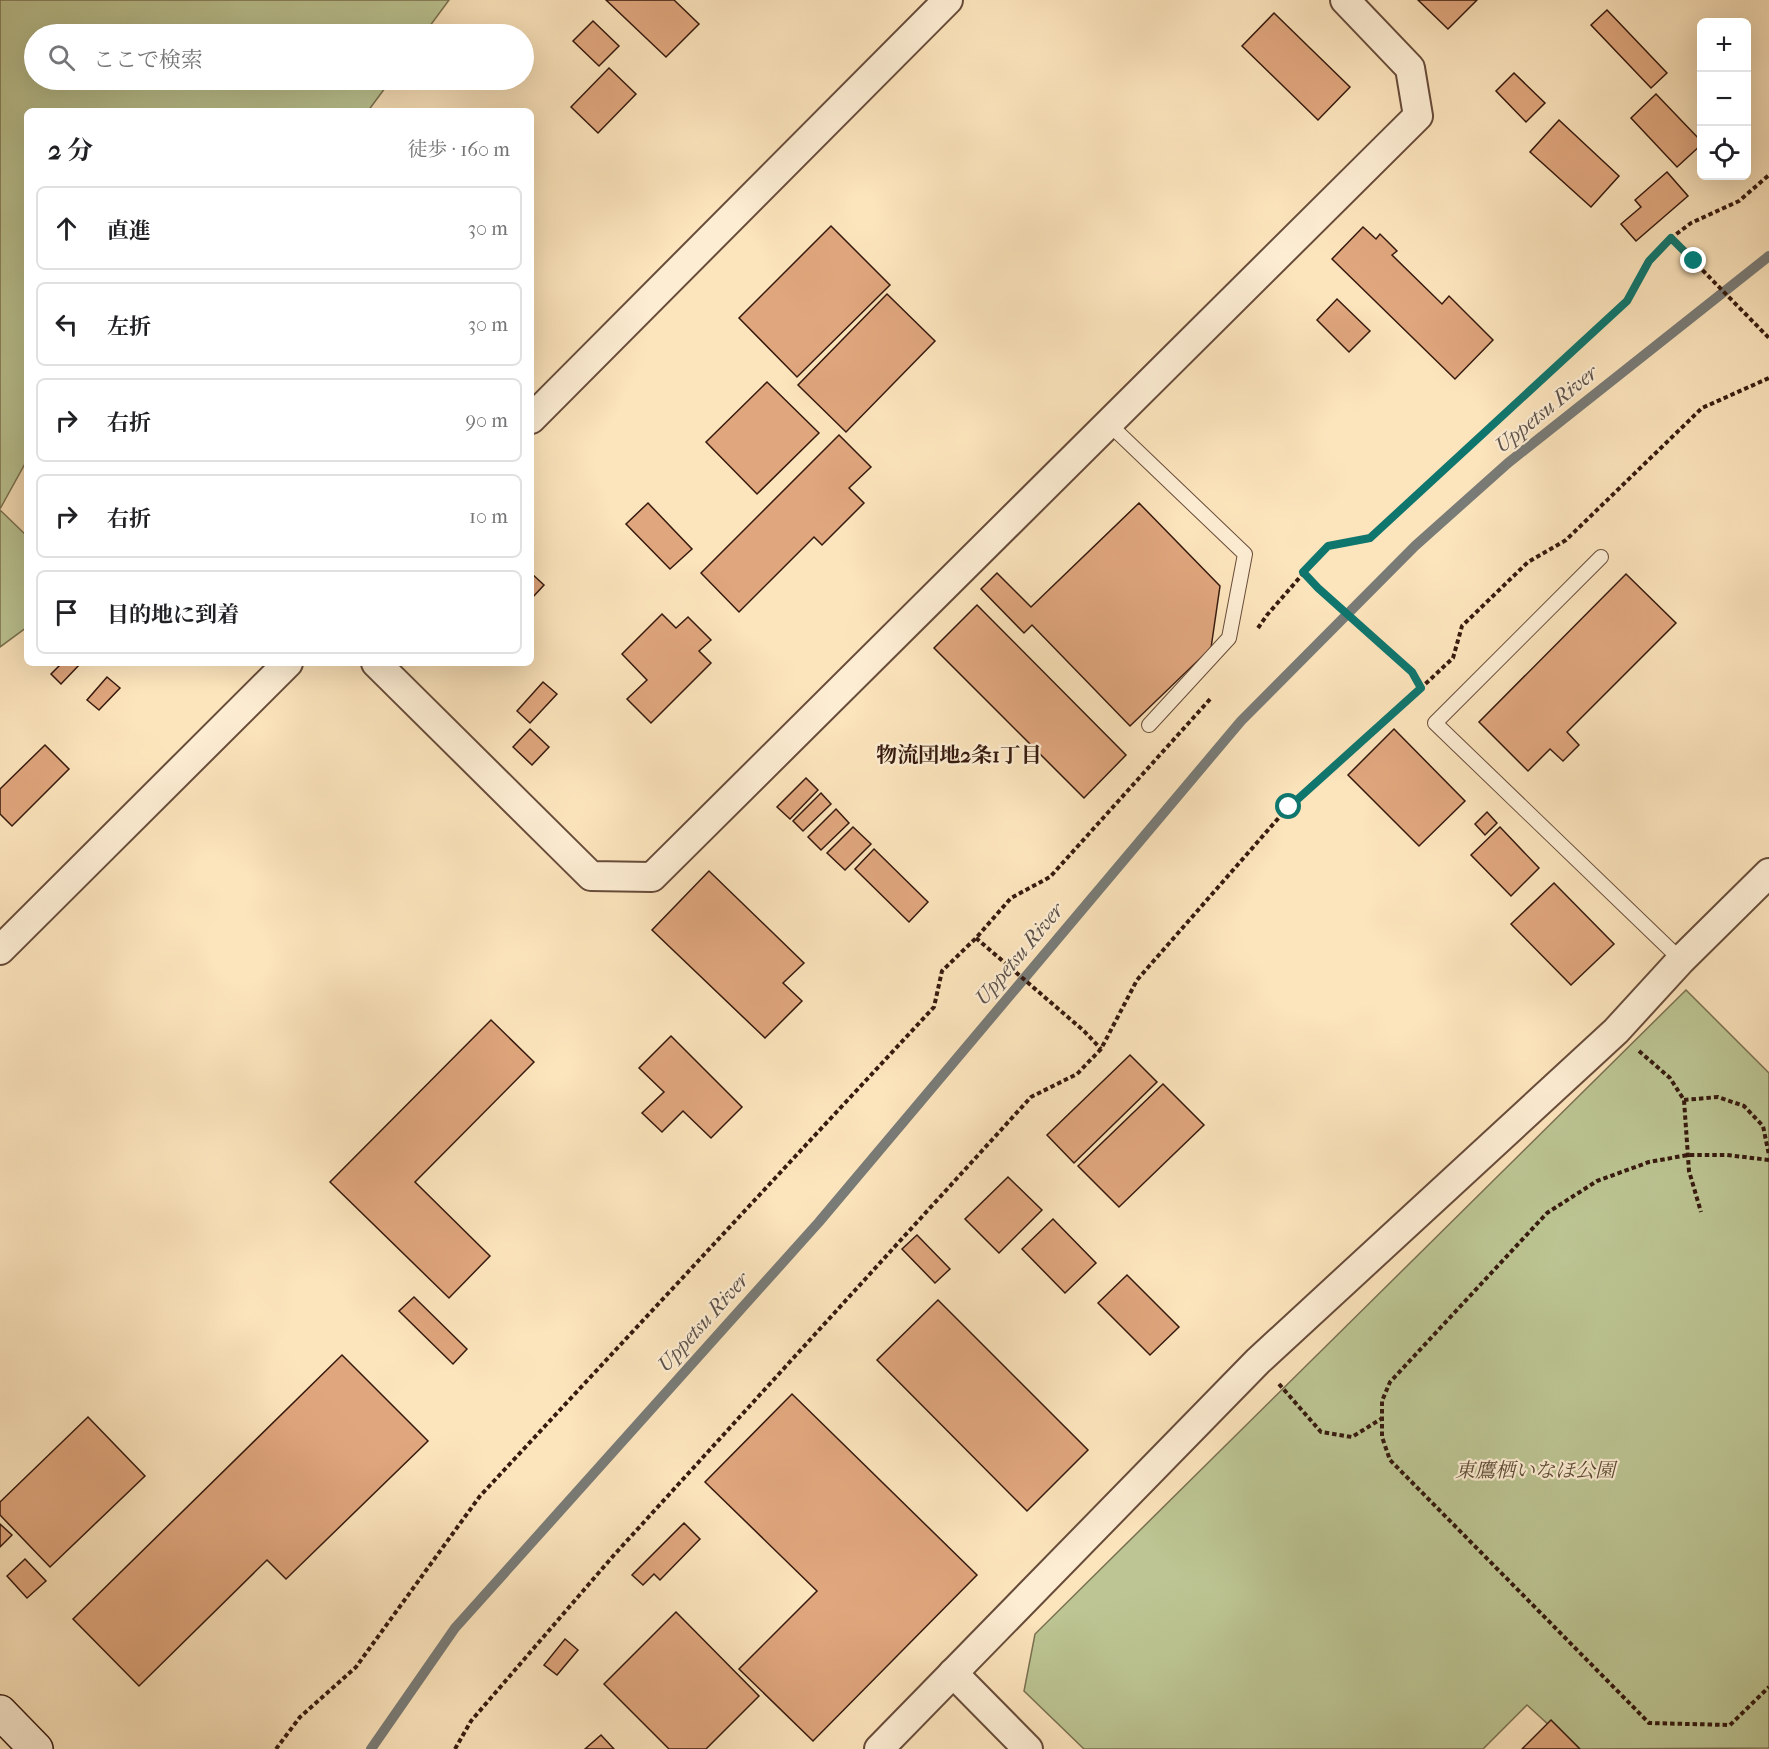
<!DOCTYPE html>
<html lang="ja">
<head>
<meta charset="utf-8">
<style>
  body { margin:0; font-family:"IM FELL French Canon","Noto Serif JP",serif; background:#f6f6f6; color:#202124 }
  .controls { position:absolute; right:18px; top:18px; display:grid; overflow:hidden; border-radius:9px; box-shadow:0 6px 24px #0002 }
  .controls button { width:54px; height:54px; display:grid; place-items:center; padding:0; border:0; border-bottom:2px solid #e0e0e0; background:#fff; color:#202124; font:30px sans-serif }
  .stop { position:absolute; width:18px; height:18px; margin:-14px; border:4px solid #0f766e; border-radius:50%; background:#fff }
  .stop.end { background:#0f766e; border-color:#fff; box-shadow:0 2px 6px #0008 }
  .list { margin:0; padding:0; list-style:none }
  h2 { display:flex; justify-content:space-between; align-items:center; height:78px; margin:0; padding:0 24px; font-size:26px }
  h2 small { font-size:20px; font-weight:400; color:#757577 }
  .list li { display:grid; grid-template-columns:39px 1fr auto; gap:18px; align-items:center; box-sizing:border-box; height:84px; margin:0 12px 12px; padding:0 12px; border:2px solid #e0e0e0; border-radius:9px }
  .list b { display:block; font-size:22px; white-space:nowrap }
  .list em { font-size:20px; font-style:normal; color:#757577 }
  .icon { flex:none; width:33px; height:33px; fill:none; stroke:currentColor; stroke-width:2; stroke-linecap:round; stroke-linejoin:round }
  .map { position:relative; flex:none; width:1769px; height:1749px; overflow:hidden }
  .search { position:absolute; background:#fff; box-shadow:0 6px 24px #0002; left:24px; top:24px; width:510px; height:66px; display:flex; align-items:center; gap:15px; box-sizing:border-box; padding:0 21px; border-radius:33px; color:#757577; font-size:22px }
  .panel { position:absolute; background:#fff; box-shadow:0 6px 24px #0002; left:24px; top:108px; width:510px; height:558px; border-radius:9px }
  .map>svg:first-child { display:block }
  .green { fill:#bcc593; stroke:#797050; stroke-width:1.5 }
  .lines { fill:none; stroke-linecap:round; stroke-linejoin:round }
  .stream { stroke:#797b77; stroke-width:10 }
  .building { fill:#e0a67d; stroke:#361a0e; stroke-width:1.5 }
  .lane-casing { stroke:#684c3a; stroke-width:16 }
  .street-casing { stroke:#684c3a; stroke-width:32 }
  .secondary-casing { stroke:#361a0e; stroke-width:36 }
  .path { stroke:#361a0e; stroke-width:4; stroke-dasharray:4.5 3; stroke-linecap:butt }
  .lane { stroke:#fdedd3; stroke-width:14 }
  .street { stroke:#fdedd3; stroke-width:28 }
  .secondary { stroke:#fdedd3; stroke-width:33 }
  .route { stroke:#0f766e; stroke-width:8 }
  .labels { text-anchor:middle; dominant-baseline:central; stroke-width:4.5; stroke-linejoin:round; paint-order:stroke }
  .park-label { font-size:20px; font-style:italic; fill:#5e4d36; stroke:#fdedd3 }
  .water-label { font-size:21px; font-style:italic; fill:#5d524b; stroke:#fdedd3 }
  .neighbourhood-label { font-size:21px; font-weight:bold; fill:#361a0e; stroke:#fdedd3 }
</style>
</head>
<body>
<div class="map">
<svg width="1769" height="1749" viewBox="0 0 1769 1749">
  <rect width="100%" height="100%" fill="#fce4bc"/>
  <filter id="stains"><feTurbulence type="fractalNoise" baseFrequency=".00333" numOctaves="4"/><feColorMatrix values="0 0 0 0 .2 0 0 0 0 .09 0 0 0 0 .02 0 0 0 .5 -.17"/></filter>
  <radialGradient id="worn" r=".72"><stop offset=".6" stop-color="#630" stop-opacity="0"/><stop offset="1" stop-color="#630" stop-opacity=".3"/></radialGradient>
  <!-- green -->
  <g class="green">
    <path d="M0,0h449l-25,34h-390v46h357l-23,31h-341v349l-27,49z"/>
    <path d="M0,510l27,26v91l-27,20z"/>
    <path d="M1686,990l83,83v675l-194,1 -48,-44 -44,44h-399l-60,-58 11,-57z"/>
  </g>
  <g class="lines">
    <!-- stream -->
    <path class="stream" d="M371,1749l84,-121 364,-406 422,-501 174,-175 93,-83 261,-207"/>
  </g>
  <!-- building -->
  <g class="building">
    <path d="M606,0h68l25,24 -33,33z"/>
    <path d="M1418,0h59l-29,29z"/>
    <path d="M1607,10l60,63 -16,15 -60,-63z"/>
    <path d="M1274,13l76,74 -32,33 -76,-74z"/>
    <path d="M593,21l26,25 -20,20 -26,-25z"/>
    <path d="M609,68l27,26 -38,39 -27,-26z"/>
    <path d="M1514,73l31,30 -19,19 -30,-31z"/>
    <path d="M1656,94l46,48v2l-25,23 -46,-49z"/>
    <path d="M1559,120l60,56 -28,31 -61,-55z"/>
    <path d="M1667,172l21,24 -52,45 -15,-17 20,-17 -6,-7z"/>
    <path d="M831,226l59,59 -93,92 -58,-59z"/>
    <path d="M1363,227l13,12 4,-5 17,17 -5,4 50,49 7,-8 44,44 -38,39 -123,-120z"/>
    <path d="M887,294l48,47 -89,91 -48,-47z"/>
    <path d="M1337,299l33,32 -21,21 -32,-32z"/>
    <path d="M767,382l52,51 -62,61 -51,-52z"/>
    <path d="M839,435l32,32 -22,21 15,15 -42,42 -8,-8 -75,75 -38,-39z"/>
    <path d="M648,503l44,46 -22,20 -44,-45z"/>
    <path d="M1139,503l81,83 -9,62 -81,78 -98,-101 -8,8 -43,-44 16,-16 34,34z"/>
    <path d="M531,573l13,12 -13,14z"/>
    <path d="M1626,574l50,49 -109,109 12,13 -16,16 -13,-12 -22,22 -49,-49z"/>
    <path d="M977,605l149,150 -42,43 -150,-150z"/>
    <path d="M662,614l14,14 12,-11 23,23 -12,11 12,12 -60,60 -24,-24 20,-19 -25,-26z"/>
    <path d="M62,663h19l-20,21 -10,-10z"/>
    <path d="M107,677l13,11 -21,22 -12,-10z"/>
    <path d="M543,682l14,12 -27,29 -13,-12z"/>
    <path d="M530,729l19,18 -17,18 -19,-18z"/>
    <path d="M1394,729l71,72 -46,45 -71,-71z"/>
    <path d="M45,745l24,24 -57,57 -12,-12v-25z"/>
    <path d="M806,778l12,12 -28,29 -13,-12z"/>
    <path d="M821,793l10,11 -28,27 -10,-10z"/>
    <path d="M836,809l13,14 -28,27 -13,-13z"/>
    <path d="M1487,812l10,11 -12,12 -10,-11z"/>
    <path d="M853,827l18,17 -26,26 -18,-17z"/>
    <path d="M1500,827l39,41 -28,28 -40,-41z"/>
    <path d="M874,849l54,53 -19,20 -54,-53z"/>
    <path d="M709,871l95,92 -21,20 19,18 -37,37 -113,-108z"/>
    <path d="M1554,883l60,61 -43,41 -60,-61z"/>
    <path d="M491,1020l43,42 -119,120 75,74 -41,42 -119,-116z"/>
    <path d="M671,1036l71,71 -31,31 -28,-27 -21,21 -20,-19 22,-21 -25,-24z"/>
    <path d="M1130,1055l27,27 -83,81 -27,-28z"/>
    <path d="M1163,1084l41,41 -85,82 -41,-41z"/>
    <path d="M1008,1177l34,33 -43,43 -34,-34z"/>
    <path d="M1053,1219l43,44 -31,30 -43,-44z"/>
    <path d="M917,1235l33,34 -15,14 -33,-34z"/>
    <path d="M1127,1275l52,52 -29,28 -52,-52z"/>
    <path d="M414,1297l53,52 -14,15 -54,-53z"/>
    <path d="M938,1300l150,150 -61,61 -150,-151z"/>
    <path d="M342,1355l86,86 -142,138 -19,-19 -128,126 -66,-67z"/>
    <path d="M792,1394l185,181 -164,166 -74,-72 78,-78 -112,-109z"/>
    <path d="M88,1417l57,59 -95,91 -50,-52v-13z"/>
    <path d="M684,1523l16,16 -40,41 -6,-6 -11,11 -11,-10z"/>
    <path d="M0,1524l12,11 -12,12z"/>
    <path d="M25,1559l21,22 -19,17 -20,-22z"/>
    <path d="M676,1612l83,84 -53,53h-37l-65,-65z"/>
    <path d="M565,1639l13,11 -21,25 -13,-10z"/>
    <path d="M1551,1720l29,29h-58z"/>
    <path d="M601,1735l13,14h-29z"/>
  </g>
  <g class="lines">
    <defs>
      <g id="lane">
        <path d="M1108,423l137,131 -16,84 -80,87"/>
        <path d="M1601,557l-166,166 246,237"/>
      </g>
      <g id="street">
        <path d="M531,419l417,-419"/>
        <path d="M376,663l215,213 61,1 766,-761 -8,-48 -65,-68"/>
        <path d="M0,950l288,-287"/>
        <path d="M953,1673l75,76"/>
        <path d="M879,1749l379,-388 358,-330 65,-71 88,-87"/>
      </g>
      <path id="secondary" d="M0,1712l36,37"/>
    </defs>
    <!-- lane casing -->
    <use href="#lane" class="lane-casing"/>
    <!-- street casing -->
    <use href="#street" class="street-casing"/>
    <!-- secondary casing -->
    <use href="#secondary" class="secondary-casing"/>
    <!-- path -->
    <g class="path">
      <path d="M1671,238l98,100"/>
      <path d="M1303,572l15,16 94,84 9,16 32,-30 9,-32 66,-64 38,-22 136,-132 67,-30"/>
      <path d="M1258,628l9,-13 61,-70 42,-7 257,-237 22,-40 22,-23 20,-15 48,-22 30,-26"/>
      <path d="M976,938l108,93 17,18"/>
      <path d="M1639,1051l31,27 14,22 5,71 12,41"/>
      <path d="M1684,1100l34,-3 26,9 19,20 6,29"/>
      <path d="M1769,1160l-42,-5h-39l-39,7 -52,19 -50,32 -157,169 -8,19v36l8,23 259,263 81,2 39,-38"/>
      <path d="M1279,1384l42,48 31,5 29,-18"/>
      <path d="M276,1749l24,-32 56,-50 124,-171 454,-489 8,-36 34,-33 35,-40 39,-21 162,-180"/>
      <path d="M455,1749l16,-28 143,-166 417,-458 46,-23 24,-25 36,-69 152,-174 132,-118"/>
    </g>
    <!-- lane -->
    <use href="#lane" class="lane"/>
    <!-- street -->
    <use href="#street" class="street"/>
    <!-- secondary -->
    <use href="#secondary" class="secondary"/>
  </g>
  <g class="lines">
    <!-- route -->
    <path class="route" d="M1289,807l132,-119 -9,-16 -94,-84 -15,-16 25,-26 42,-8 257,-237 22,-40 22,-23 23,23"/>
  </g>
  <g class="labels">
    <!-- park labels -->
    <g class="park-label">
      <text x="1535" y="1470">東鷹栖いなほ公園</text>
    </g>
    <!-- water labels -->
    <g class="water-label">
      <text transform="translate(1546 409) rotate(-39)">Uppetsu River</text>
      <text transform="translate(1019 954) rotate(-50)">Uppetsu River</text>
      <text transform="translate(703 1322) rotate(-48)">Uppetsu River</text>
    </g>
    <!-- neighbourhood labels -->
    <g class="neighbourhood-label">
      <text x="959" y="755">物流団地2条1丁目</text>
    </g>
  </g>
  <rect width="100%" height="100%" filter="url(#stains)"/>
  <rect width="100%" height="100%" fill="url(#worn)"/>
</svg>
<div class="controls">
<button>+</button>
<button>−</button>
<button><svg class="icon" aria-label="locate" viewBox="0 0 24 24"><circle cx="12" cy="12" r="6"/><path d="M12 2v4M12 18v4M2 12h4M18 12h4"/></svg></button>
</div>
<div class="stop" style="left:1289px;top:807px"></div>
<div class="stop end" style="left:1694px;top:261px"></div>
<div class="search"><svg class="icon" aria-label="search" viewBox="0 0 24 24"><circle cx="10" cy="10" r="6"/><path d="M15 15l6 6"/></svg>ここで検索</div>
<section class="panel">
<h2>2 分<small>徒歩 · 160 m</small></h2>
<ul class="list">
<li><svg class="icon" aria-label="ahead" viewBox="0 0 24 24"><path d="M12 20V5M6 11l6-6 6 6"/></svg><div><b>直進</b></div><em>30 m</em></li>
<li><svg class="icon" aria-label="left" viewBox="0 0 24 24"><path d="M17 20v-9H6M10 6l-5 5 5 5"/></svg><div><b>左折</b></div><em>30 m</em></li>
<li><svg class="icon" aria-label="right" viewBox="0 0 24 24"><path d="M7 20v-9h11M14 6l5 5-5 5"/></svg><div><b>右折</b></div><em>90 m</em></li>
<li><svg class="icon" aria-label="right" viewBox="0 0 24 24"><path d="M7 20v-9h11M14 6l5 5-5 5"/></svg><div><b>右折</b></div><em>10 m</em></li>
<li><svg class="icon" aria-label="arrive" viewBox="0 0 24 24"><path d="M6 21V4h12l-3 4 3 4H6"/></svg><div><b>目的地に到着</b></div></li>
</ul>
</section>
</div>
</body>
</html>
